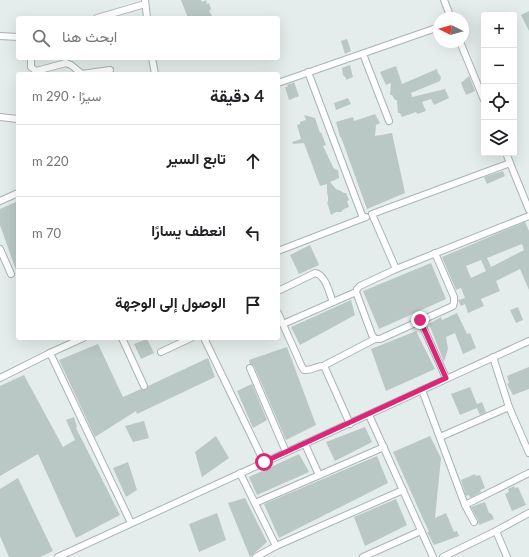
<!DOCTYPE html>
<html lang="ar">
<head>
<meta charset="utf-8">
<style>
  body { margin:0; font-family:Lato,Vazirmatn,sans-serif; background:#f6f6f6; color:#202124; direction:rtl }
  .controls { position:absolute; right:12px; top:12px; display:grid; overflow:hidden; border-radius:4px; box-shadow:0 4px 16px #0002 }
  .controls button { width:36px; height:36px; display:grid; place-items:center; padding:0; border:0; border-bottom:1px solid #e0e0e0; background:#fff; color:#202124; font:20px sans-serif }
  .compass { position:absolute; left:433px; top:12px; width:36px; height:36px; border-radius:50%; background:#fff; box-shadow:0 4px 16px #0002; rotate:275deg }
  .stop { position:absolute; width:12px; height:12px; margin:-9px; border:3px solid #db2777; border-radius:50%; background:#fff }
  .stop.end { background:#db2777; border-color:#fff; box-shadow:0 1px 4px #0008 }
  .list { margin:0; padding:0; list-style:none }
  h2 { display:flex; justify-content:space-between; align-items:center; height:52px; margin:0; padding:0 16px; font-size:17px }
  h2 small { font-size:13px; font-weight:400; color:#757577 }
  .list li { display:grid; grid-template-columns:26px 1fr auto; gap:12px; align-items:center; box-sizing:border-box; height:72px; padding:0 16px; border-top:1px solid #e0e0e0 }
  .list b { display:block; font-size:15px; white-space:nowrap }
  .list em { font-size:13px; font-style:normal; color:#757577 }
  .icon { flex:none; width:22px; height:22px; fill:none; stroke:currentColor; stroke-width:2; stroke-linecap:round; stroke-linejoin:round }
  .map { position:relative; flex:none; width:529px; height:557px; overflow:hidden; direction:ltr }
  .search { position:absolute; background:#fff; box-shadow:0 4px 16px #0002; left:16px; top:16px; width:264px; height:44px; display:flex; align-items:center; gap:10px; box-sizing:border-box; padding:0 14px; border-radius:4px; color:#757577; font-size:15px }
  .panel { position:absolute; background:#fff; box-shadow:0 4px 16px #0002; left:16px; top:72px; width:264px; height:268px; border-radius:4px; direction:rtl }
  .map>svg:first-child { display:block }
  .building { fill:#b9c8c4; fill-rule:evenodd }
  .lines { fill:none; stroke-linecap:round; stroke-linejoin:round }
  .street-casing { stroke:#a7b5b3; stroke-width:8 }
  .street { stroke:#fff; stroke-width:6 }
  .route { stroke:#db2777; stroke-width:5 }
</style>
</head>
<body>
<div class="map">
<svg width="529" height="557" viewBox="0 0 529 557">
  <rect width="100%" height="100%" fill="#e4edeb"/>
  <!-- building -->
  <g class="building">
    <path d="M181,0h20l1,2 4,-2 1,4 2,-1 2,6 -2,2 3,5 -5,2h-19z"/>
    <path d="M529,11v20l-8,-16z"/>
    <path d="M347,39l4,12 -6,3 -4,-13z"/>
    <path d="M350,65l3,12 -7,3v-2l-3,-3 -1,-7z"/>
    <path d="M396,66l6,18 35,-15 1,4 3,4 -1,4 -29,12 1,4 33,-8 4,9 -15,7 -3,-6 -9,3 4,9 -9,3 -1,-2 -14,5 -2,-4h-2l-1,-13h-2l-3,-5h-2l1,-12 -5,2 -6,-13z"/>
    <path d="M469,76l6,15 -9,4 -5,-12z"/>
    <path d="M294,82l5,14 -10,4 -4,-13h3l-1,-2z"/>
    <path d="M348,98l3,6 -15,6 -2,-7z"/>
    <path d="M375,114l5,9 -4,2 -1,11 17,-3 13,60 -38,16 -26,-72h-1l-4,-15 17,-5 1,4z"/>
    <path d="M304,115l11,3 5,15 1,-1 5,13 -3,1 10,21 2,2 3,1 1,8 -9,4 7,8h2l5,3h2l3,7 -2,1 2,6 -5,2 -3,3h-5l-5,3 -4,-13h1v-5l-1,-5v-8l-7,2 -16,-43 -11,1 -1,-2 9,-3 -4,-14 3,-1v-2l6,-2z"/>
    <path d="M503,171l2,5 -18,8 -3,-7z"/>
    <path d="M18,201v72h-1l-17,-48v-16z"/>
    <path d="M525,222l4,9v59l-9,-21 -24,12 4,10 -19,8 3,7 -16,7 -3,-9 -4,2 -3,-6 7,-2 -4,-10 -5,2 -14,-33zM522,244l2,6 -33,17 -4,-9zM481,260l5,11 -15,7 -5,-12z"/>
    <path d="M310,245l9,20 -20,9 -9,-19z"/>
    <path d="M431,263l15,36 -67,30 -16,-38z"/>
    <path d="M351,300l4,15 -55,30 -9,-18z"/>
    <path d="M518,307l5,13 -7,3 -6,-13z"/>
    <path d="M457,313l10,21 3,-1 6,15 -13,6 -8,-21 -9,4 2,12 -4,13 -15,-38 12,-7 1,3z"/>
    <path d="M416,331l19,38 -49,22 -15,-42z"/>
    <path d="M147,339l7,14 -13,6 -7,-15z"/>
    <path d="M98,344l25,53 18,-8 5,1 2,-4 60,-28 7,19 -78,37 -1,-3 -41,26 -36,-77z"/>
    <path d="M287,347l29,78 -30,15 -32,-74 -4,-2 -1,-4z"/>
    <path d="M529,367v22l-16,6 -6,-11 2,-1 -2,-7z"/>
    <path d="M24,375l39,72 12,-7 -9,-20 8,-3 3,10 -1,1 44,87 -44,23 -38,-84 -38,22v-90z"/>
    <path d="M252,384l15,36 -14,8 -16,-37z"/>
    <path d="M470,387l7,17 5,-2 4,10 -6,3 -3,-7 -17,7 -9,-21z"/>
    <path d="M144,421l5,17 -16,4 -8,-16z"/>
    <path d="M365,427l7,15 -37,19 -9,-19z"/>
    <path d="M216,436l13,22 -27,19 -7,-25z"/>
    <path d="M430,436l11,22 -6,60 11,-5 8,19 3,-1 2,5 -25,9 -7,-13h2l-36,-80z"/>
    <path d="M299,454l10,18 -52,23 -8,-18z"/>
    <path d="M377,456l11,27 -109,55 -15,-34z"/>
    <path d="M128,462l9,28 -11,7 -13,-29z"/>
    <path d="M475,474l1,2 4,-1 5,13 -5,2 1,2 -11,6 -1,-3 -3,1 -5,-16z"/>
    <path d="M18,478l35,73 -13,6h-31l-9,-21v-47z"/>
    <path d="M514,486l1,2 3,-1 8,18 -14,6 -7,-17 4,-2 -1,-3z"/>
    <path d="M245,498l22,44 -17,15 -22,-54z"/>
    <path d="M396,499l11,26 -42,21 -11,-29z"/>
    <path d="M485,502l4,11h2l3,6 -15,6 -1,-5 -7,-13z"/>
    <path d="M217,513l9,27 -27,12 -10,-28z"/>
  </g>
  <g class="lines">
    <defs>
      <g id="street">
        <path d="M145,0l2,18"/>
        <path d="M444,0l7,18"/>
        <path d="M97,18l48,-14"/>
        <path d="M0,36l18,1"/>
        <path d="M460,42l24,58"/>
        <path d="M363,54l26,67"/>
        <path d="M31,58v9l5,4 30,-8 5,2 11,9 28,-4"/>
        <path d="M152,58l3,16"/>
        <path d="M308,72l55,146"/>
        <path d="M278,83l161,-56"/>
        <path d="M0,117l18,2"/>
        <path d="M506,153l23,57"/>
        <path d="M0,201l18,-8"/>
        <path d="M0,249l11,25"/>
        <path d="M278,251l88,-34"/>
        <path d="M396,269l-24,-55 138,-51"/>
        <path d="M278,291l37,-18c11,2 14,20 18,29"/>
        <path d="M356,292l16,43 3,4"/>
        <path d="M278,313l24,54 2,3c7,1 12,-4 19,-4l2,2 25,56"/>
        <path d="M420,320l26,58"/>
        <path d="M283,324l73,-32 1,-3 3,-3 36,-17 133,-53"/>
        <path d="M122,338l22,48"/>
        <path d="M204,338l60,124"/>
        <path d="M161,352l30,-14"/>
        <path d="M50,353l33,-15"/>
        <path d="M493,357l16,50 20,46"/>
        <path d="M323,366l52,-27h5l73,-33 1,-4v-5l-19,-44"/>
        <path d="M250,368l36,84"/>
        <path d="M0,378l50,-25 81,170"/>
        <path d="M422,390l43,115 9,17"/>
        <path d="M369,415l64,142"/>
        <path d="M440,437l69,-30"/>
        <path d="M305,444l14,31"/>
        <path d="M240,473l36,73"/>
        <path d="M255,503l129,-56"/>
        <path d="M465,505l64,-32"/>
        <path d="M496,531l11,26"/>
        <path d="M58,557l471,-216"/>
        <path d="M256,557l20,-11 127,-56"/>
        <path d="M363,557l58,-26"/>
        <path d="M443,557l53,-26 33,-18"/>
      </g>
    </defs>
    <!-- street casing -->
    <use href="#street" class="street-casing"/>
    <!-- street -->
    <use href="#street" class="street"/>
  </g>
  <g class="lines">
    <!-- route -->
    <path class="route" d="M264,462l182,-84 -26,-58"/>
  </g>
</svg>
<div class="controls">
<button>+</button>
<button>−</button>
<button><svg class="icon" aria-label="locate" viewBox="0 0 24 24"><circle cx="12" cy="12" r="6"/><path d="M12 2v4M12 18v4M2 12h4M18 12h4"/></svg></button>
<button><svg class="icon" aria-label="layers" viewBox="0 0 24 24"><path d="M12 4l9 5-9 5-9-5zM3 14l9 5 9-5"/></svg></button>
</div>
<svg class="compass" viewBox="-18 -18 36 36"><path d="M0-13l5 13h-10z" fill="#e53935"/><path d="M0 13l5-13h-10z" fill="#757577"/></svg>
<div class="stop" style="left:264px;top:462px"></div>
<div class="stop end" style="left:420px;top:320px"></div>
<div class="search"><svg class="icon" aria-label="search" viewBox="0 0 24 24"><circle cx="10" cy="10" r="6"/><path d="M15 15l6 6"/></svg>ابحث هنا</div>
<section class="panel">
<h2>4 دقيقة<small>سيرًا · 290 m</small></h2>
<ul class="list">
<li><svg class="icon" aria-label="ahead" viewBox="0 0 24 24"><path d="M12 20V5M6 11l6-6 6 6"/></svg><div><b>تابع السير</b></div><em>220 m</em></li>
<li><svg class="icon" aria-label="left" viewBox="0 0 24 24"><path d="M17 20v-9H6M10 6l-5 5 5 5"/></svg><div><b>انعطف يسارًا</b></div><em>70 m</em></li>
<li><svg class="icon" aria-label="arrive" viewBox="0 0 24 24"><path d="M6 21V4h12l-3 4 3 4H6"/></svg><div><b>الوصول إلى الوجهة</b></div></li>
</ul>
</section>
</div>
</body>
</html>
